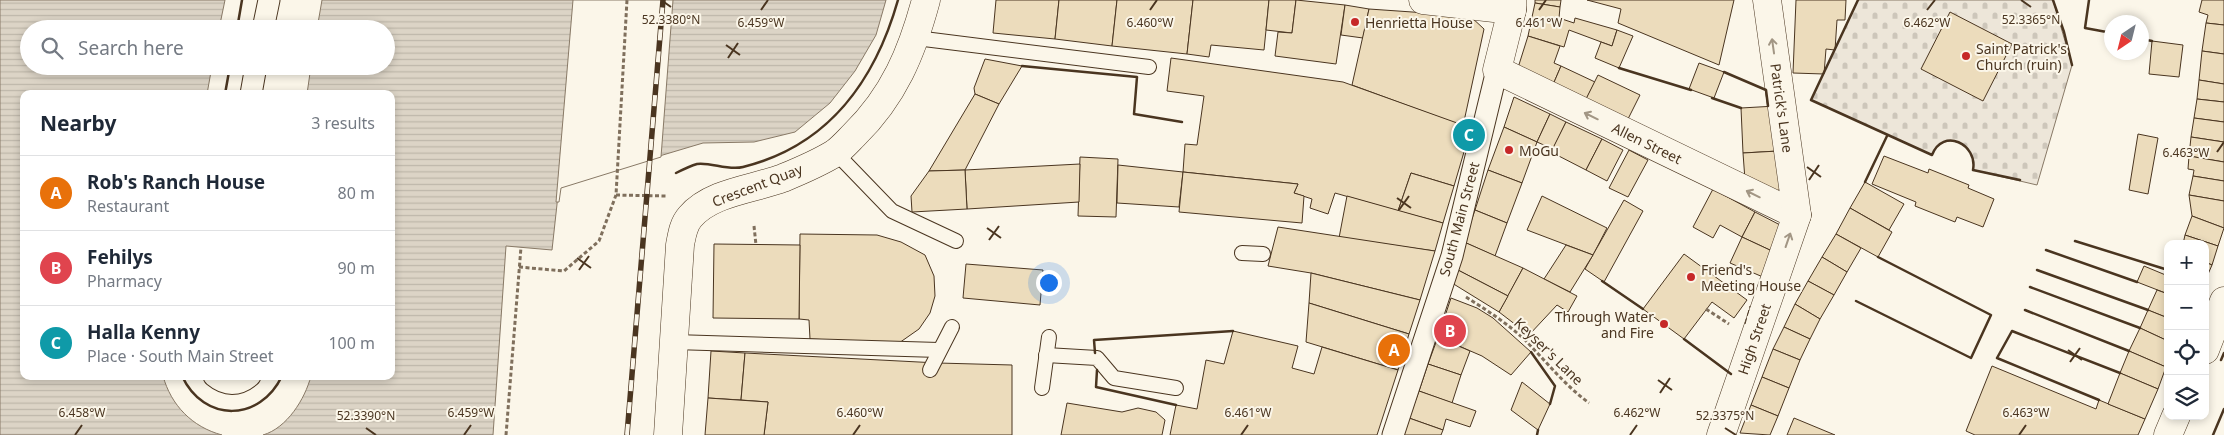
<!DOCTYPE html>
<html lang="en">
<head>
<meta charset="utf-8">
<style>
  body { margin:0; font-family:"Noto Sans",sans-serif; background:#f6f6f7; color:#1f2937 }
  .controls { position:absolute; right:15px; bottom:15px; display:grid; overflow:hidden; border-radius:10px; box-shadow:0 2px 8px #0003 }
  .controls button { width:45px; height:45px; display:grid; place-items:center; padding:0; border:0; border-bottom:1px solid #e0e1e3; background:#fff; color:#1f2937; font:25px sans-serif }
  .compass { position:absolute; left:2104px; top:15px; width:45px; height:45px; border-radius:50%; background:#fff; box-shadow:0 2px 8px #0003; rotate:215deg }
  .you { position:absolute; left:1048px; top:282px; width:18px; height:18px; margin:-12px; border:4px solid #fff; border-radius:50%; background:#1a73e8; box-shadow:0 0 0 8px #1a73e833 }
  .badge { display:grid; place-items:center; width:32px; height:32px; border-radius:50%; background:#db2777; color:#fff; font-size:16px; font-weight:700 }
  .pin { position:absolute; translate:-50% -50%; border:2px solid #fff; box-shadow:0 1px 5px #0006 }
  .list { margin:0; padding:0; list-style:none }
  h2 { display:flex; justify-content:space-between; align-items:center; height:65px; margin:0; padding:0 20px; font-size:21px }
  h2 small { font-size:16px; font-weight:400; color:#747a83 }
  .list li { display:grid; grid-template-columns:32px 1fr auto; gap:15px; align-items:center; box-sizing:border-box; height:75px; padding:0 20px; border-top:1px solid #e0e1e3 }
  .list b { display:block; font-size:19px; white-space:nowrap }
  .list p { margin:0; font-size:16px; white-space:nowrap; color:#747a83 }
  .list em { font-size:16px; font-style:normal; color:#747a83 }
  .icon { flex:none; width:28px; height:28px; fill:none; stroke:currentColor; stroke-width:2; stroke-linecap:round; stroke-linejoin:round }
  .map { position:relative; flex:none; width:2224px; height:435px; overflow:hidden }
  .search { position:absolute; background:#fff; box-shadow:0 2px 8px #0003; left:20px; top:20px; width:375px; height:55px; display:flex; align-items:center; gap:12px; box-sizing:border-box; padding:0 18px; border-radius:28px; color:#747a83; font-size:19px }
  .panel { position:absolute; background:#fff; box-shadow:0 2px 8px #0003; left:20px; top:90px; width:375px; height:290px; border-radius:10px }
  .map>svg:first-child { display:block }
  .cemetery { fill:url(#cemetery-stones); stroke:#887966 }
  .water { fill:url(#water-rules); stroke:#887966 }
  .pier { fill:#fbf6e9; stroke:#887966 }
  .building { fill:#ecdcbc; stroke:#4a3520 }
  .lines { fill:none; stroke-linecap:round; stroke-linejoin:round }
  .service-casing { stroke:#4a3520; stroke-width:16 }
  .pedestrian-casing { stroke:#4a3520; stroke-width:23 }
  .minor-casing { stroke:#4a3520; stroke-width:29 }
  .secondary-casing { stroke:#4a3520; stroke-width:29 }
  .path { stroke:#7f6f5c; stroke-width:3; stroke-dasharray:4 2.5; stroke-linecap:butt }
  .service { stroke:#fbf6e9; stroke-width:14 }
  .pedestrian { stroke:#fbf6e9; stroke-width:21 }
  .minor { stroke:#fbf6e9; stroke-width:28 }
  .secondary { stroke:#fbf6e9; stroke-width:28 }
  .rail-casing { stroke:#4a3520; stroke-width:5.5 }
  .rail { stroke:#fbf6e9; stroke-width:4; stroke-dasharray:11; stroke-linecap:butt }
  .fence { stroke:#4a3520; stroke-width:1; stroke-dasharray:6 2.5; stroke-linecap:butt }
  .wall { stroke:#4a3520; stroke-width:2.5 }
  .oneway { stroke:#a29684 }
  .ticks { fill:none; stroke:#4a3520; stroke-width:2 }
  .poi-dot { fill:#c62828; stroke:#fbf6e9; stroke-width:2 }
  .labels { text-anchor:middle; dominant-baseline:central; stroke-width:4; stroke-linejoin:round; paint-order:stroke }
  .poi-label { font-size:14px; fill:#4a3520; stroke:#fbf6e9; text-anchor:start }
  .street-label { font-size:14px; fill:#4a3520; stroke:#fbf6e9 }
  .ticks-label { font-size:12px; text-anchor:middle; fill:#4a3520; stroke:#fbf6e9; stroke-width:4; stroke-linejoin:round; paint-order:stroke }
</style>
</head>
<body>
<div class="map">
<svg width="2224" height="435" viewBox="0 0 2224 435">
  <defs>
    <pattern id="cemetery-stones" width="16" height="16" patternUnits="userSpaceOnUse" patternTransform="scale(1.25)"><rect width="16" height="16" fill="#ede6d9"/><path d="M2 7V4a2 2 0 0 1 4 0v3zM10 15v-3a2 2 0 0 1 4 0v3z" fill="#cdc6ba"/></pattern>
    <pattern id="water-rules" width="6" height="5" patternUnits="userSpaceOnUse" patternTransform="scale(1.25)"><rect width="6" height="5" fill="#dcd4c6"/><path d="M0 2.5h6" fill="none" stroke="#beb7aa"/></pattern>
  </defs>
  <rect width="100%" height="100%" fill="#fbf6e9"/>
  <!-- cemetery -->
  <path class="cemetery" d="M1858,0h195l19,65 -35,120 -64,-15c5,-26 -30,-42 -41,-15l-121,-55z"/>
  <!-- water -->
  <g class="water">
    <path d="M0,0h225l-6,29h-190v37h183l-5,28h-183v282h139c8,29 29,51 59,59h-222z"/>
    <path d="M322,0h564l-10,35 -21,36 -25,32 -35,29 -41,10 -51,1 -144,43 -7,64 -46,-4 -13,189h-230c24,-7 42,-36 48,-59h80v-282h-84l4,-28h75v-37h-69z"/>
  </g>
  <!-- pier -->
  <path class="pier" d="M573,0h100l-12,157 -100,31 -2,14h-3z"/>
  <!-- building -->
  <g class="building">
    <path d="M996,0h63l-4,39 -62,-6z"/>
    <path d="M1059,0h58l-5,46 -57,-7z"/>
    <path d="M1117,0h76l-6,54 -75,-8z"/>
    <path d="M1193,0h76l-5,50 -53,-5 -2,12 -22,-3z"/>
    <path d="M1269,0h27l-4,33 -26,-3z"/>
    <path d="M1296,0l49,5 -9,59 -61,-8 3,-24 14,1z"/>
    <path d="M1535,0h26l-1,7 -25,-4z"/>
    <path d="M1587,0h147l-15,65 -101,-42 3,-14z"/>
    <path d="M1796,0h50l-1,20h-8l-2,30 -9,-1 -2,25 -31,-1z"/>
    <path d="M2202,0h22v25l-18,-2 2,-8 -9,-3z"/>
    <path d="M1535,3l25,4 -1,11 15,5 1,-5 42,12 -5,16 -43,-16 -5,17 -36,-11z"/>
    <path d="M1345,5l24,4 -6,29 -22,-3z"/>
    <path d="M1369,9l101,7 14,13 -21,97 -111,-41z"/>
    <path d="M1950,12l62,32 -29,57 -62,-32z"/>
    <path d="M2206,23l18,2v29l-22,-3z"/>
    <path d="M1617,30l16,6 -14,32 -24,-10 6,-16 11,4z"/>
    <path d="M1528,36l32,10 -6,17 7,3 -9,21 -35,-16z"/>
    <path d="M2152,41l31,4 -4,32 -30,-3z"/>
    <path d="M2202,51l22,3v30l-25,-4z"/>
    <path d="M1171,58l172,24 128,46 -17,58 -43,-13 -13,38 -63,-18 -7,21 -18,-6 2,-9 -18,-6 4,-9 -115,-12 2,-28 12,1 7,-49 -37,-5z"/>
    <path d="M985,59l37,7 -23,38 -24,-10 -1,-6z"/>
    <path d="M1699,63l25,9 -10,26 -25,-9z"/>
    <path d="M1561,66l34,16 -11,21 -32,-16z"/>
    <path d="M1598,75l42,20 -14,28 -42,-20z"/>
    <path d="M2199,80l25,4v18l-27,-3z"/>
    <path d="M975,94l24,10 -34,66 -36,1z"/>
    <path d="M1514,97l36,17 -13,28 -33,-15z"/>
    <path d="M2197,99l27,3v20l-30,-4z"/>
    <path d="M1776,106l2,45 -35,2 -2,-45z"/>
    <path d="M1550,114l16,8 -13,27 -16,-7z"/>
    <path d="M2194,118l30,4v20l-33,-5z"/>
    <path d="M1566,122l36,17 -16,31 -35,-18z"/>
    <path d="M1504,127l33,15 -15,41 -34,-13z"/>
    <path d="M2138,134l20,4 -10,56 -19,-4z"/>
    <path d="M2191,137l33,5v20l-35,-6z"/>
    <path d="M1602,139l21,11 -16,31 -21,-11z"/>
    <path d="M1629,150l19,10 -20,37 -19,-9z"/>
    <path d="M1778,151l3,35 -6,11 -30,-17 -2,-27z"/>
    <path d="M1884,156l44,17 1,-4 40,16 -1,3 26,11 -11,28 -26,-10 -2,5 -40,-16 1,-4 -44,-18z"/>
    <path d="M2189,156l35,6v19l-31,-5 1,-6 -6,-1z"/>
    <path d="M1080,157l38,2 -2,58 -38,-1z"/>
    <path d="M1080,164l-1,38 -112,7 -2,-39z"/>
    <path d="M1118,165l65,7 -4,35 -62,-4z"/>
    <path d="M965,170l2,39 -55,3 -1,-16 18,-25z"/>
    <path d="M1488,170l34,13 -15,40 -32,-13z"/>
    <path d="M1183,172l115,12 -4,9 10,3 -2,27 -123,-11z"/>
    <path d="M1411,173l43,13 -11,37 -45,-12z"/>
    <path d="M2193,176l31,5v20l-35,-6z"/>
    <path d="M1865,182l39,22 -15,26 -39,-22z"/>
    <path d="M1713,189l42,23 -13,25 -22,-12 -7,13 -20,-11z"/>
    <path d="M2189,195l35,6v27l-32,-12z"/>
    <path d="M1347,196l96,27 -8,28 -96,-13z"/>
    <path d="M1542,196l65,32 -14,27 -66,-25z"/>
    <path d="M1624,200l19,11 -39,71 -19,-13z"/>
    <path d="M1850,208l42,24 -14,25 -42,-23z"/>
    <path d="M1475,210l32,13 -12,33 -31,-14z"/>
    <path d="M1755,212l29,15 -12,24 -30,-14z"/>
    <path d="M2192,216l32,12 -6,18 -33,-11z"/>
    <path d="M1278,227l157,24 -15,49 -109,-27 -43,-7z"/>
    <path d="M800,234l77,1 24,7 24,13 9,21 1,20 -5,17 -11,16 -20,14 -89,-4 -1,-19 -10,-1z"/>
    <path d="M1836,234l25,14 -14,24 -25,-15z"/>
    <path d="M2185,235l33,11 -6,19 -7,-3v-18h-22z"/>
    <path d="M1742,237l30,14 -9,26 -33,-14z"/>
    <path d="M1464,242l59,26 -15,28 -52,-27z"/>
    <path d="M714,244l86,1 -1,74 -86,-1z"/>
    <path d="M1566,245l27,10 -23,37 -26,-13z"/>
    <path d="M1684,254l63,46 -13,18 -22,-16 -28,37 -41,-30z"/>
    <path d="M1822,257l25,15 -13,23 -26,-14z"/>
    <path d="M2205,262l7,3 -7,16z"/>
    <path d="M966,264l77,6 -3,35 -77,-7z"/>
    <path d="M2144,266l24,10v18l-31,-12z"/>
    <path d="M1523,268l54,28 -9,16 -11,-7 -28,30 -30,-23z"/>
    <path d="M1456,269l52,27 -9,16 -47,-29z"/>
    <path d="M1311,273l109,27 -11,34 -100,-31z"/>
    <path d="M1808,281l26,14 -14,24 -25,-15z"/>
    <path d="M2157,290l11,4v24l-20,-8z"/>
    <path d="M1451,298l26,10 16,10 38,34 -20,23 -29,-19 -44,-19z"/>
    <path d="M1309,303l100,31 -11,36 -92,-28z"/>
    <path d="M1795,304l25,15 -10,20 -26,-12z"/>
    <path d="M2148,310l20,8v23l-28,-13z"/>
    <path d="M1784,327l26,12 -10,21 -27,-11z"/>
    <path d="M2140,328l28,13 -2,26 -37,-16z"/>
    <path d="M1233,331l65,15 -6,22 22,6 8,-27 76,23 -21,65h-207l6,-30 21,4 9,-49 18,4z"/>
    <path d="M1438,337l32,14 -9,24 -33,-11z"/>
    <path d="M1773,349l27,11 -11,28 -27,-11z"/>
    <path d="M711,351l34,2 -4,47 -33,-2z"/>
    <path d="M2129,351l37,16 -8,22 -38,-16z"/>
    <path d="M745,353l193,10 74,2v70h-248l4,-33 -27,-2z"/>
    <path d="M1428,364l33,11 -9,28 -33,-12z"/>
    <path d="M1992,366l104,43 3,-9 46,19 -7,16h-163l-9,-4z"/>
    <path d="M2120,373l38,16 -13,30 -37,-15z"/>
    <path d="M1762,377l27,11 -11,28 -27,-11z"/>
    <path d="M1522,382l28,22 -12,26 -27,-20z"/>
    <path d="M1419,391l57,20 -6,16 -24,-8 -3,11 -34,-12z"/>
    <path d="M708,398l60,4 -4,33h-59z"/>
    <path d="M1067,403l55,9 16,-4 18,4 9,8 -3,15h-101z"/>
    <path d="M1751,405l27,11 -8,19 -30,-2z"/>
    <path d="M1409,418l34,12 -2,5h-38z"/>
    <path d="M1794,418l41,17h-48z"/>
  </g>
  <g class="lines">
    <defs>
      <g id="service">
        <path d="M916,38l233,29"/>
        <path d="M835,152l57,59 64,30"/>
        <path d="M1242,253l21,1"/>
        <path d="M674,342l265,8"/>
        <path d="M1046,355l51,3 17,20 62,10"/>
        <path d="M930,370l22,-43"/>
        <path d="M1042,388l7,-51"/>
      </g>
      <g id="pedestrian">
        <path d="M263,29l6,-29"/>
        <path d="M251,94l5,-28"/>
        <path d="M214,376c12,10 24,10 36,0"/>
        <path d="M1393,435l59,-179 45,-186"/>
      </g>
      <g id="minor">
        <path d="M1423,0l89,10"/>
        <path d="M1512,0v10l-15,60 300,145"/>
        <path d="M1721,435l76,-220 -30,-215"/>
      </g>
      <g id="secondary">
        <path d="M2205,350l19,-49"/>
        <path d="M668,435l12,-190c2,-10 3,-20 10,-28 21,-25 64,-28 93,-39 17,-7 36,-15 52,-25 7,-5 13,-12 19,-18 40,-39 58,-83 72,-135"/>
        <path d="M2168,435l8,-19"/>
      </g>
    </defs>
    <!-- service casing -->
    <use href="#service" class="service-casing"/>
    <!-- pedestrian casing -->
    <use href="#pedestrian" class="pedestrian-casing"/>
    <!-- minor casing -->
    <use href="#minor" class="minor-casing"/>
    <!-- secondary casing -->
    <use href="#secondary" class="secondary-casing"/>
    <!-- path -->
    <g class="path">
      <path d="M616,195l51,1"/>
      <path d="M754,226l2,19"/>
      <path d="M519,267l45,4 35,-30 17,-46 11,-195"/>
      <path d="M1466,297c22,14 44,28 62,46 20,21 38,43 61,60"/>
      <path d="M1706,309l23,15"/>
      <path d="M506,435l15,-188"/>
    </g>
    <!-- service -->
    <use href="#service" class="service"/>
    <!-- pedestrian -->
    <use href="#pedestrian" class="pedestrian"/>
    <!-- minor -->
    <use href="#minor" class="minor"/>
    <!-- secondary -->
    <use href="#secondary" class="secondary"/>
    <defs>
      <path id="rail" d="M627,435l36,-435"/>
    </defs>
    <!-- rail casing -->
    <use href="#rail" class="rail-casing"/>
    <!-- rail -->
    <use href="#rail" class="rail"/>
    <!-- fence -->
    <path class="fence" d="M1745,324l5,-18"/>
    <!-- wall -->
    <g class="wall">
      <path d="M1858,0l-47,100 121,55c11,-28 46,-11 41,15l47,10"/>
      <path d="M2053,0l11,32 8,33"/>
      <path d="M2089,0l-4,28 27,5"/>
      <path d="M237,29l5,-29"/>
      <path d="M2142,39l10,2"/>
      <path d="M1022,66l115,11 -3,37 48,8"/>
      <path d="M1619,68l72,22"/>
      <path d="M1724,72l42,18 2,16"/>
      <path d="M225,94l5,-28"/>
      <path d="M1712,98l29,10"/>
      <path d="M676,173c6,-3 14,-7 21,-9 14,-2 31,7 46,3 85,-21 132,-86 155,-167"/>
      <path d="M1865,182l22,-46"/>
      <path d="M2075,241l93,29"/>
      <path d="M2046,250l91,32"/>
      <path d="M2037,270l111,40"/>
      <path d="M1602,281l41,28"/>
      <path d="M2030,287l110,41"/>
      <path d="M1856,301l115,57 20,-43 -113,-58"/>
      <path d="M2025,310l104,41"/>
      <path d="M1684,339l47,35"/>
      <path d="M1531,352l24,34 -5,18"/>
      <path d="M1095,353l-1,-13 139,-9"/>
      <path d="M2221,360l3,-7"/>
      <path d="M1097,370l-1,17 80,18"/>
      <path d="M182,376c22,47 78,46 100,0"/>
      <path d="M2099,400l-102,-42 15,-27 108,42"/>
      <path d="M1537,435l1,-5"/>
      <path d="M2213,435l11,-26"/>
    </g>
  </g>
  <!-- one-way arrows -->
  <defs><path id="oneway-shaft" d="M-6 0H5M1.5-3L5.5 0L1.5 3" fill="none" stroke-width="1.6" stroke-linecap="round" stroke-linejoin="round" transform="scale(1.25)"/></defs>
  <g class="oneway">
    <use href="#oneway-shaft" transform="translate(1773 46) rotate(-98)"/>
    <use href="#oneway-shaft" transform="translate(1591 116) rotate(-154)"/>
    <use href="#oneway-shaft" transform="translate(1753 194) rotate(-154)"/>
    <use href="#oneway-shaft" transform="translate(1788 240) rotate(-71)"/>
  </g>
  <!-- ticks -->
  <path class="ticks" d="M661,0l10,7M2021,0l10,7M761,10l7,-10M1150,10l7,-10M1539,10l7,-10M1927,10l8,-10M726,45l14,10M728,58l10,-15M2217,152l7,-10M1807,167l14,10M1809,180l10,-15M1397,198l14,10M1399,210l10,-14M987,228l14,10M989,240l10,-14M577,258l14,10M579,270l10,-14M2068,350l14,10M2070,362l10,-14M1658,380l14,10M1660,393l10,-15M366,428l10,7M1725,428l11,7M75,435l7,-10M464,435l7,-10M853,435l7,-10M1241,435l7,-10M1630,435l7,-10M2019,435l7,-10"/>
  <!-- markers -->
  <g class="poi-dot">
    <circle cx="1355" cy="22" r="5"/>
    <circle cx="1966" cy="56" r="5"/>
    <circle cx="1509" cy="150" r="5"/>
    <circle cx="1691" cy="277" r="5"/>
    <circle cx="1664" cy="324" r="5"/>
  </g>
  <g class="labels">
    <!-- poi labels -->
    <g class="poi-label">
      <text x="1365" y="22">Henrietta House</text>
      <text x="1976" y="48">Saint Patrick's<tspan x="1976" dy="16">Church (ruin)</tspan></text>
      <text x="1519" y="150">MoGu</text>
      <text x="1701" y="269">Friend's<tspan x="1701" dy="16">Meeting House</tspan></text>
      <text x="1654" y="316" text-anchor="end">Through Water<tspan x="1654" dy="16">and Fire</tspan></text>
    </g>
    <!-- street labels -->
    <g class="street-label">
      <text transform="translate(1782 108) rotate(82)">Patrick's Lane</text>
      <text transform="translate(1647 143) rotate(26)">Allen Street</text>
      <text transform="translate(757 185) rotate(-21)">Crescent Quay</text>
      <text transform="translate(1459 219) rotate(-75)">South Main Street</text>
      <text transform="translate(1754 339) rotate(-71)">High Street</text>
      <text transform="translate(1549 351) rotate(44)">Keyser's Lane</text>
    </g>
  </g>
  <g class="ticks-label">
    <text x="671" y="24">52.3380°N</text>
    <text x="2031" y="24">52.3365°N</text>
    <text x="761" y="27">6.459°W</text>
    <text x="1150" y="27">6.460°W</text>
    <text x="1539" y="27">6.461°W</text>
    <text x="1927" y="27">6.462°W</text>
    <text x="2186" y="157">6.463°W</text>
    <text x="82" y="417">6.458°W</text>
    <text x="471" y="417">6.459°W</text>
    <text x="860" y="417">6.460°W</text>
    <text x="1248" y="417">6.461°W</text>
    <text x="1637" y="417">6.462°W</text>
    <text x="2026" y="417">6.463°W</text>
    <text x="366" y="420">52.3390°N</text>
    <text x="1725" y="420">52.3375°N</text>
  </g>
</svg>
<div class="controls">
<button>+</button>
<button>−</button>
<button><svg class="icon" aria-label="locate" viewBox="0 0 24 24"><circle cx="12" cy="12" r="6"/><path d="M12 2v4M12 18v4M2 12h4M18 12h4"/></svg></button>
<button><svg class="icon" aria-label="layers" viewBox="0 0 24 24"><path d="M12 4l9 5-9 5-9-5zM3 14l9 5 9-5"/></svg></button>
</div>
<svg class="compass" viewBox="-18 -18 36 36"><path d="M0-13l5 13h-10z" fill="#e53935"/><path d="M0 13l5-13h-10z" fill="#747a83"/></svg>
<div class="you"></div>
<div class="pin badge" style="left:1394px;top:350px;background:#e8710a">A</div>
<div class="pin badge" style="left:1450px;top:331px;background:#e0444e">B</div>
<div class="pin badge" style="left:1469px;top:135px;background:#0f9aa8">C</div>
<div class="search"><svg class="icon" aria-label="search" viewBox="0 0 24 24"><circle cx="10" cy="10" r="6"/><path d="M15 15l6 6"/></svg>Search here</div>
<section class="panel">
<h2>Nearby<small>3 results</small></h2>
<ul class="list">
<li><span class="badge" style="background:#e8710a">A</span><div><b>Rob's Ranch House</b><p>Restaurant</p></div><em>80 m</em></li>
<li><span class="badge" style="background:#e0444e">B</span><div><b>Fehilys</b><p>Pharmacy</p></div><em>90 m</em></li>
<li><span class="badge" style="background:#0f9aa8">C</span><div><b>Halla Kenny</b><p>Place · South Main Street</p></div><em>100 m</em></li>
</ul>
</section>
</div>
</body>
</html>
